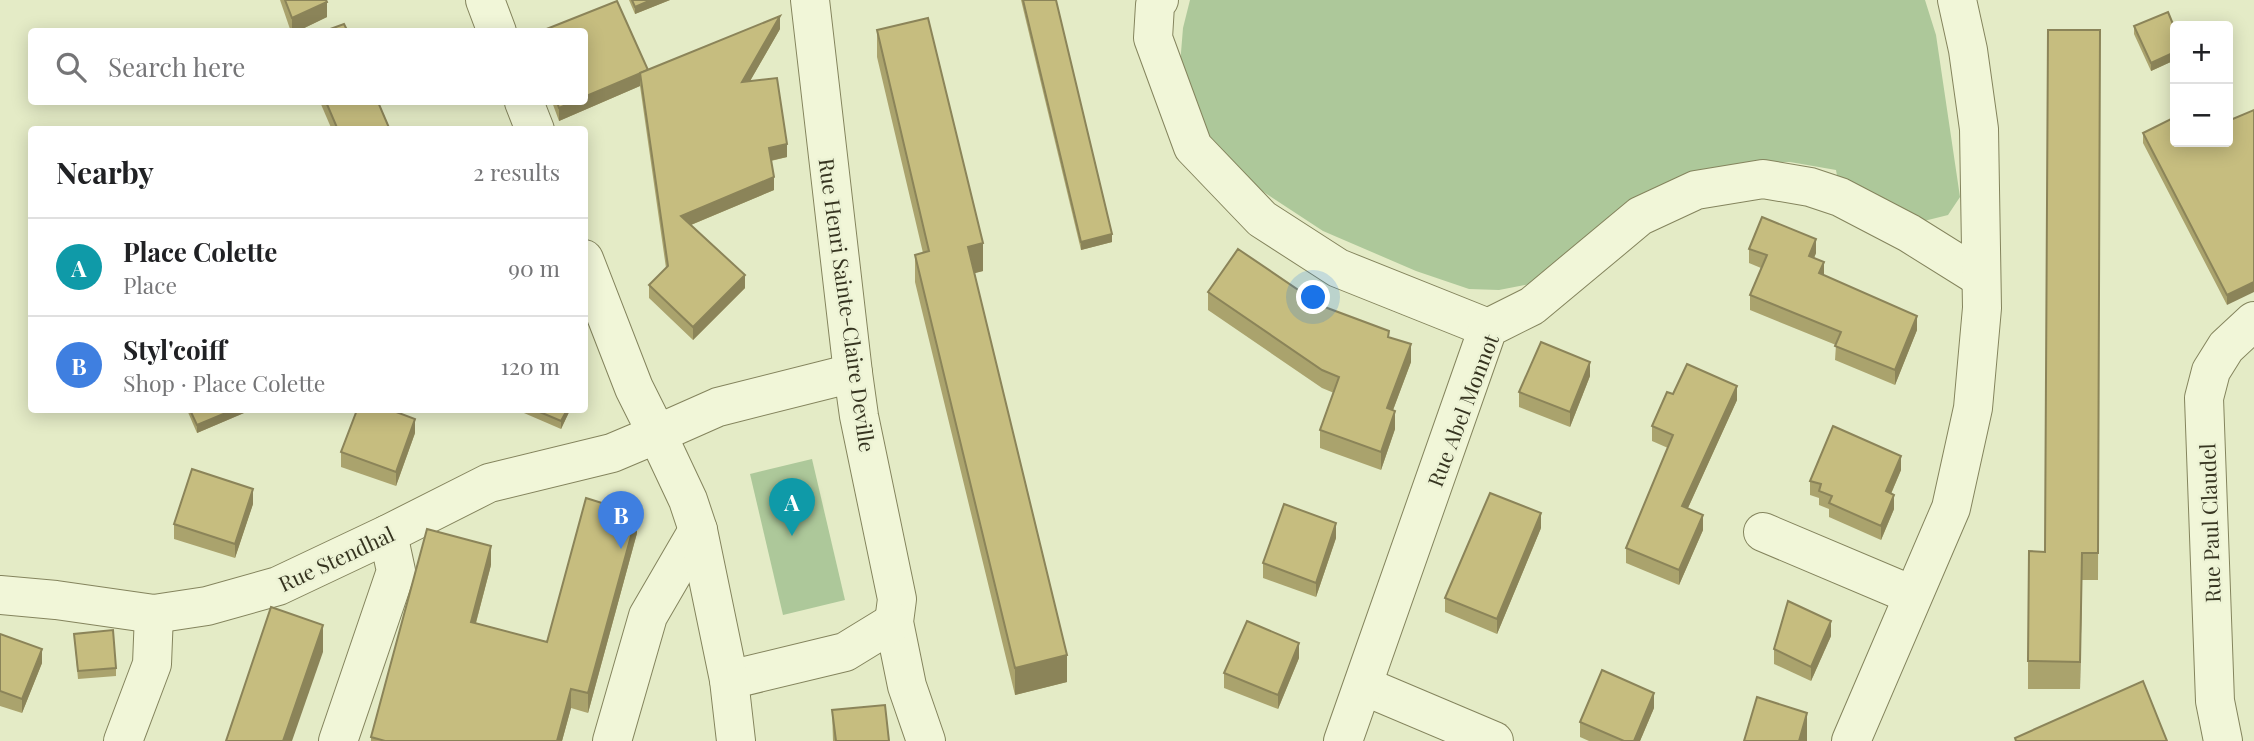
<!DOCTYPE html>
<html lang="en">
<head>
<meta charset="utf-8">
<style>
  body { margin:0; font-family:"Playfair Display",serif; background:#f6f6f6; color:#202124 }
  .controls { position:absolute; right:21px; top:21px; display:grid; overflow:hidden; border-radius:7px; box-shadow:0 4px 18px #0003 }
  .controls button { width:63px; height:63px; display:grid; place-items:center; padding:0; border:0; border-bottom:2px solid #e0e0e0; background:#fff; color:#202124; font:35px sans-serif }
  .you { position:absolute; left:1314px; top:298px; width:24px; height:24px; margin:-18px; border:5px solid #fff; border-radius:50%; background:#1a73e8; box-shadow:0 0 0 10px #1a73e833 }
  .badge { display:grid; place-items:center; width:46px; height:46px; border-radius:50%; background:#8e5c32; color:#fff; font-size:23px; font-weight:700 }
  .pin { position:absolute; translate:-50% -58px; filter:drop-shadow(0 2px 4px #0008) }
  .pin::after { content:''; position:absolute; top:37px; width:24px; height:21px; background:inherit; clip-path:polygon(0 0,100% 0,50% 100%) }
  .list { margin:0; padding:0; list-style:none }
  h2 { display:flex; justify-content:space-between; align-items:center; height:91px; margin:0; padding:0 28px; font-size:30px }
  h2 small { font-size:23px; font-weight:400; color:#757577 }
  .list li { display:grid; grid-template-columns:46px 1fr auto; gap:21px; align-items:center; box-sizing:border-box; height:98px; padding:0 28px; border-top:2px solid #e0e0e0 }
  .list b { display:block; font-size:26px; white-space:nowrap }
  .list p { margin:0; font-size:23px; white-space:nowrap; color:#757577 }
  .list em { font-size:23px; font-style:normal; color:#757577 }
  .icon { flex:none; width:38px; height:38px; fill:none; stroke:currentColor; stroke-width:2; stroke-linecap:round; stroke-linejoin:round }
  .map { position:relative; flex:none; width:2254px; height:741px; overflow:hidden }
  .search { position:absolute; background:#fff; box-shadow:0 4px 18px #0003; left:28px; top:28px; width:560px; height:77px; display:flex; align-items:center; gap:18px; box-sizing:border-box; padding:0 24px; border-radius:7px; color:#757577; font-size:26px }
  .panel { position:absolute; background:#fff; box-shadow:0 4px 18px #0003; left:28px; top:126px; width:560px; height:287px; border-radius:7px }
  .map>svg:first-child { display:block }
  .green { fill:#adc89a }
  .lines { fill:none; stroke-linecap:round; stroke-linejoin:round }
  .minor-casing { stroke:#84845d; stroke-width:40 }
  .minor { stroke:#f1f6d8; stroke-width:38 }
  .wall { fill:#aaa36d }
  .shaded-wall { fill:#8b8459 }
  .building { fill:#c6bd7f; stroke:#8b8459; stroke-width:2 }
  .labels { text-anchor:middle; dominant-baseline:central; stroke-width:5; stroke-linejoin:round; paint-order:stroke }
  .street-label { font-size:21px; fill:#363420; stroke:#edf3d5 }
</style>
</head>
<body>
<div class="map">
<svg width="2254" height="741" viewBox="0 0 2254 741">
  <rect width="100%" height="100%" fill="#e4ebc6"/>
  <!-- green -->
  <g class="green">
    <path d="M1190,0h735l11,35 24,162 -12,18 -28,7 -81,-35 -3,-17 -46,-8h-24l-236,122 -31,6 -30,-1 -53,-18 -93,-40 -67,-44 -45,-49 -19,-37 -12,-36 3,-37z"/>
    <path d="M812,459l33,141 -62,15 -33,-141z"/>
  </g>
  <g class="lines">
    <defs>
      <g id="minor">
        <path d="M485,0l12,32"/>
        <path d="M810,0l43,373 6,43 38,183 -3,23 13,64 19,55"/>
        <path d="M1159,0l-4,5 -2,33 40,109 69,72 76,49 150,60"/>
        <path d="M524,102l11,28"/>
        <path d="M1763,532l149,63"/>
        <path d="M0,595l56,5 98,14 53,-8 71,-20 110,-52 101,-51 123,-30 45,-19 -23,-46 -50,-129"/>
        <path d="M729,680l116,-28 49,-30"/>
        <path d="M1364,686l130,55"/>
        <path d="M123,741l29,-77 2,-50"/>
        <path d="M338,741l58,-170 -8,-37"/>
        <path d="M612,741l36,-125 50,-86"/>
        <path d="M736,741l-7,-61 -31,-150 -10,-30 -31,-66 61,-27 135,-34"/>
        <path d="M1343,741l145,-413 44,-22 108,-90 56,-26 67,-11 47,8 30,10 69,36 72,45"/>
        <path d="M1851,741l100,-233 22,-100 9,-100 -3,-179 -11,-79 -11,-50"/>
        <path d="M2223,741l-8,-40 -11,-303 7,-27 15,-24 28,-26"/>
      </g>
    </defs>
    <!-- minor casing -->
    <use href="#minor" class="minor-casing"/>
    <!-- minor -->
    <use href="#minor" class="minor"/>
  </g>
  <!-- wall -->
  <g class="wall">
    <path d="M280,0h46l1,17 -31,15h-5z"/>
    <path d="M629,0h41l-35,14z"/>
    <path d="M1021,0h35l56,242 -31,8z"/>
    <path d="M2134,26l41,3v31l-24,11 -17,-37z"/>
    <path d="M780,29l-30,52 37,76 -16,4 3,29 -83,35 54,63 -52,52 -44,-42v-13l17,-17 -26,-182 -81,35 -7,-19h32l64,-32z"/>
    <path d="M877,30l106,241 -9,2 93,409 -52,13 -100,-413v-27l8,-2 -46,-196z"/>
    <path d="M2100,30l-2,550h-16l-2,109h-52v-28l17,-109z"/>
    <path d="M320,102h58l12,28h-58z"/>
    <path d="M2143,133l32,9h53l-1,163 -84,-162z"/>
    <path d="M1749,249l67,4 -2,5 10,18 93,54 -22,55 -60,-25 1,-15 -86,-35v-15l11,-27 -12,-5z"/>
    <path d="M1208,292l114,14 67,31 22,25 -18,48 2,19 -14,41 -61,-22v-18l14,-37 -12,-5 -114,-78z"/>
    <path d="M1590,376l-20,51 -51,-20v-15z"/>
    <path d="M1673,394l64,6 -49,108 15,22 -24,55 -53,-22v-15l42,-100 -16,-7v-15z"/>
    <path d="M187,410h64l-54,23z"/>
    <path d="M517,410h53l-9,19z"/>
    <path d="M415,433l-19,53 -55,-19v-15z"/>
    <path d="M1901,470l-10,24 3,15 -13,31 -52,-23v-8l-10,-4v-7l-9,-3v-14z"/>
    <path d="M253,504l-18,54 -61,-19v-15z"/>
    <path d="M1541,528l-44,106 -52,-22v-14z"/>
    <path d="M637,533l-49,180 -17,-5 -9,33h-191v-4l120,-172 -15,58 71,19z"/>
    <path d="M1336,538l-20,59 -53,-19v-15z"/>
    <path d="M0,634l42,29 -20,50 -22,-7z"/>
    <path d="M74,634l42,34v8l-38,3z"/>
    <path d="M1831,636l-20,45 -37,-17v-15z"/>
    <path d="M1299,658l-21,51 -54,-21v-15z"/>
    <path d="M1654,708l-14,33h-51l-9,-4v-15z"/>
    <path d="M832,710l57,31h-56z"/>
  </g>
  <!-- shaded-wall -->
  <g class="shaded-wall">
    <path d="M651,0h19l-35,14v-7z"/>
    <path d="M327,2v15l-31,15h-4v-14z"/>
    <path d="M780,16v13l-38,66v-13z"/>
    <path d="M2175,52v8l-24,11v-8z"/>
    <path d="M648,70l-8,3v13l-81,35v-13l14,-6h11v-5z"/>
    <path d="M787,144v13l-18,4v-13z"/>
    <path d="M774,177v13l-93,39v-13z"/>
    <path d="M1112,234v8l-31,8v-8z"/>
    <path d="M1816,239v14l-7,17v-14z"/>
    <path d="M983,243v28l-15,4v-28z"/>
    <path d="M1824,262v14l-5,-3z"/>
    <path d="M745,275v13l-52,52v-13z"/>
    <path d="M2254,282v10l-27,13v-10z"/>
    <path d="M1917,316v14l-22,55v-15z"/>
    <path d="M1411,344v18l-24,64v-18z"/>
    <path d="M1590,362v14l-20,51v-15z"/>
    <path d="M1737,386v14l-55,121v-15z"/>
    <path d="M233,410h18l-54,23v-8z"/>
    <path d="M567,410h3l-9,19v-8z"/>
    <path d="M1395,411v18l-14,41v-18z"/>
    <path d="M415,419v14l-19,53v-14z"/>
    <path d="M1901,456v14l-15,35v-14z"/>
    <path d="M253,489v15l-18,54v-14z"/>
    <path d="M1894,495v14l-13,31v-14z"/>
    <path d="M1541,513v15l-44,106v-15z"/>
    <path d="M637,514v19l-49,180v-20z"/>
    <path d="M1703,515v15l-24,55v-15z"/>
    <path d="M1336,523v15l-20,59v-14z"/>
    <path d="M491,546v19l-20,76v-19z"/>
    <path d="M2082,553v27l-2,109v-27z"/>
    <path d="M1831,621v15l-20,45v-14z"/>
    <path d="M323,625v27l-31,89h-9z"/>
    <path d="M1299,643v15l-21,51v-14z"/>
    <path d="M42,649v14l-20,50v-14z"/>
    <path d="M1067,655v27l-52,13v-27z"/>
    <path d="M571,689v19l-9,33h-5z"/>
    <path d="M1654,693v15l-14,33h-6z"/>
    <path d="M1807,713v28h-8z"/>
  </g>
  <!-- building -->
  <g class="building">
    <path d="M285,0h41l1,2 -35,16z"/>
    <path d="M632,0h19l-16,7z"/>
    <path d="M1023,0h33l56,234 -31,8z"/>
    <path d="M617,1l31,69 -64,27v-65h-45z"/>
    <path d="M2168,12l7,17v23l-24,11 -17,-37z"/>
    <path d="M780,16l-38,66 35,-4 10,66 -18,4 5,29 -93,39 64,59 -52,52 -44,-42 19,-19 -28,-193z"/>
    <path d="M928,18l55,225 -15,4 99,408 -52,13 -100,-413 14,-4 -52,-221z"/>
    <path d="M344,24l4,8h-26z"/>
    <path d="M2048,30h52l-2,523h-16l-2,109 -52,-1 1,-110 16,1z"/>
    <path d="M326,102h52l12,28h-52z"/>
    <path d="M557,102h16l-14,6z"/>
    <path d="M2254,110v172l-27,13 -84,-162 32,-16v25h53v-21z"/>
    <path d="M1762,217l54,22 -7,17 15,6 -5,11 98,43 -22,54 -60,-24 6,-14 -91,-37 17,-40 -18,-6z"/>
    <path d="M1238,249l84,57 67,25 -1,6 23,7 -24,64 8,3 -14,41 -61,-22 19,-53 -17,-7 -114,-78z"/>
    <path d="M1541,342l49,20 -20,50 -51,-20z"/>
    <path d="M1687,364l50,22 -55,120 21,9 -24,55 -53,-22 47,-113 -21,-9 15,-34 6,2z"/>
    <path d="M190,410h43l-36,15z"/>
    <path d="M357,410h34l24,9 -19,53 -55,-20z"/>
    <path d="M535,410h32l-6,11z"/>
    <path d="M1833,426l68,30 -15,35 8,4 -13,31 -52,-23 3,-7 -13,-5 2,-7 -11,-3z"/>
    <path d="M192,469l61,20 -18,55 -61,-20z"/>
    <path d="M1490,493l51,20 -44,106 -52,-21z"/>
    <path d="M586,498l51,16 -49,179 -17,-4 -14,52h-172l-14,-4 56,-208 64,17 -20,76 76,20z"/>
    <path d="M1284,504l52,19 -20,60 -53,-20z"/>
    <path d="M1788,601l43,20 -20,46 -37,-18z"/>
    <path d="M271,607l52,18 -40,116h-57z"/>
    <path d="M1247,621l52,22 -21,52 -54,-22z"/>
    <path d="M113,630l3,38 -38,3 -4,-37z"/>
    <path d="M0,634l42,15 -20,50 -22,-8z"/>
    <path d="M1602,670l52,23 -20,48h-10l-44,-19z"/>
    <path d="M2143,681l24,60h-151l-1,-3z"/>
    <path d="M1757,697l50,16 -8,28h-55z"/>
    <path d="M885,705l4,36h-53l-4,-31z"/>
  </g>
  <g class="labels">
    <!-- street labels -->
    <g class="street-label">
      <text transform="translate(848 305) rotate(82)">Rue Henri Sainte-Claire Deville</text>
      <text transform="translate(1462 410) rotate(-69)">Rue Abel Monnot</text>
      <text transform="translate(2209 523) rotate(-92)">Rue Paul Claudel</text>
      <text transform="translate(336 558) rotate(-25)">Rue Stendhal</text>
    </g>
  </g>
</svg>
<div class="controls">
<button>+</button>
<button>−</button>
</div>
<div class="you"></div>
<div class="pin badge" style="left:792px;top:536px;background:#0f9aa8">A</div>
<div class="pin badge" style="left:621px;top:549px;background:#3f7fe0">B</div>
<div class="search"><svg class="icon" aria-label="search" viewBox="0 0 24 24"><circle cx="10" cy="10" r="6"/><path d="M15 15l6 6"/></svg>Search here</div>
<section class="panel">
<h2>Nearby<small>2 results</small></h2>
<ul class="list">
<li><span class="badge" style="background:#0f9aa8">A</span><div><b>Place Colette</b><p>Place</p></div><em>90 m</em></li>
<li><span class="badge" style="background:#3f7fe0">B</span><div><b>Styl'coiff</b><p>Shop · Place Colette</p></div><em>120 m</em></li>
</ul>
</section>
</div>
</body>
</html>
